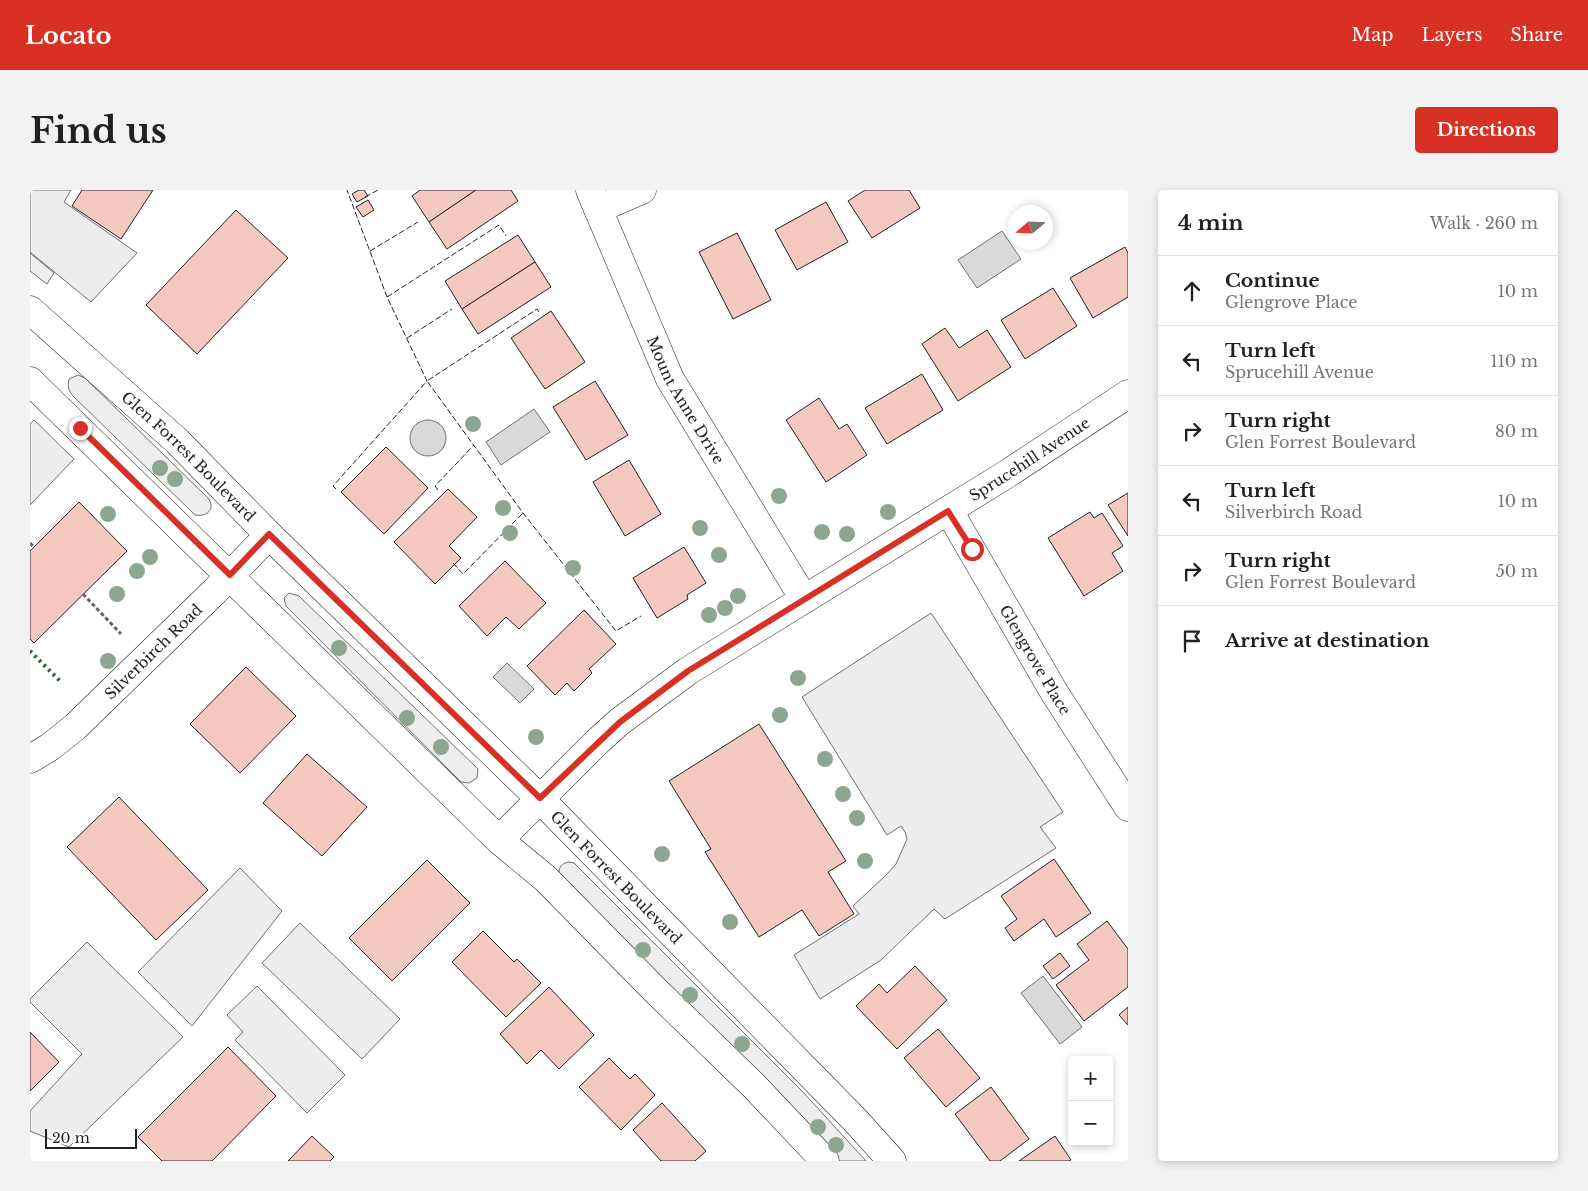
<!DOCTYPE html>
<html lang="en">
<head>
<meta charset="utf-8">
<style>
  body { margin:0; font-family:"Libre Baskerville",serif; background:#f2f2f2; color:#202124 }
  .controls { position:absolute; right:15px; bottom:15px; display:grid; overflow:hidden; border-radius:5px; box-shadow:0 2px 8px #0003 }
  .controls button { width:45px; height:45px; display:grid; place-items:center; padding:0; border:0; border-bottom:1px solid #e0e0e0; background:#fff; color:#202124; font:25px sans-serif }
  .compass { position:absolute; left:978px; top:15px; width:45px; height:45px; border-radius:50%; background:#fff; box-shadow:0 2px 8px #0003; rotate:251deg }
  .scale { position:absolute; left:15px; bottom:12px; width:92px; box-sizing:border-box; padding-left:5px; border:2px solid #222; border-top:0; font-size:14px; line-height:18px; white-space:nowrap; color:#222; -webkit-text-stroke:4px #fff; paint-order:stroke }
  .stop { position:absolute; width:15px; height:15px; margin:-11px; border:4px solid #d93025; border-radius:50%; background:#fff }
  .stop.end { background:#d93025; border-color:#fff; box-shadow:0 1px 5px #0008 }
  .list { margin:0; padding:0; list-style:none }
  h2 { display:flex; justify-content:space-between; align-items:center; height:65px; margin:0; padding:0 20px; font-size:21px }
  h2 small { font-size:16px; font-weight:400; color:#757577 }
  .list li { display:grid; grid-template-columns:32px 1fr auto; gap:15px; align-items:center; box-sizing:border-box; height:70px; padding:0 20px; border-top:1px solid #e0e0e0 }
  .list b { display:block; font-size:19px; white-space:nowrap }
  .list p { margin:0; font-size:16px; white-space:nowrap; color:#757577 }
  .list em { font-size:16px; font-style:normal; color:#757577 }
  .icon { flex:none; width:28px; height:28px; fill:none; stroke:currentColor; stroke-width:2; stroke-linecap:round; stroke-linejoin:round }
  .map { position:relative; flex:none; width:1098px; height:971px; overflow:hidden; border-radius:5px }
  header { display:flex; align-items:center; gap:30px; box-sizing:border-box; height:70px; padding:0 25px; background:#d93025; color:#fff }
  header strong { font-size:24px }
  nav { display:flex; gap:28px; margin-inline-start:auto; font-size:18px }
  .intro { display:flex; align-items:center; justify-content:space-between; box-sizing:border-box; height:120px; padding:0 30px }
  h1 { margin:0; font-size:35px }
  .button { padding:12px 22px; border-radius:5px; background:#d93025; color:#fff; font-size:18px; font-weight:700 }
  main { display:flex; gap:30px; padding:0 30px }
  aside { flex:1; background:#fff; border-radius:5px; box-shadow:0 2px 8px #0003 }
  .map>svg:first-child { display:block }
  .green { fill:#eee; stroke:#6f6f6f }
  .parking { fill:#ededed; stroke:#6f6f6f }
  .water { fill:#d9d9d9; stroke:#6f6f6f }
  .building { fill:#f3c9c0; stroke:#222 }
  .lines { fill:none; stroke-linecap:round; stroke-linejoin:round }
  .minor-casing { stroke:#222; stroke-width:29 }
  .path { stroke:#646464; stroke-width:3; stroke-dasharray:4 2.5; stroke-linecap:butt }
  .minor { stroke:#fff; stroke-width:28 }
  .hedge { stroke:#2f5e38; stroke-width:4; stroke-dasharray:2.5 4; stroke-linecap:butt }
  .fence { stroke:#222; stroke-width:1; stroke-dasharray:6 2.5; stroke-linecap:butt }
  .tree { fill:#8da692 }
  .route { stroke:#d93025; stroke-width:6 }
  .labels { text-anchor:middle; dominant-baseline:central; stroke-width:4; stroke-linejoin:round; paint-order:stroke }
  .street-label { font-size:15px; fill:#222; stroke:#fff }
</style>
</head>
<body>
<header>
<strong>Locato</strong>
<nav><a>Map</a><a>Layers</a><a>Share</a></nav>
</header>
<div class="intro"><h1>Find us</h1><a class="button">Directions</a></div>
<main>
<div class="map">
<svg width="1098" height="971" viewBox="0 0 1098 971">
  <rect width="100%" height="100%" fill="#fff"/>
  <!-- green -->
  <g class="green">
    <path d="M0,63l24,20 -7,11 -17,-13z"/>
    <path d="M48,185l7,3 123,120c8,11 -1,19 -13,17l-122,-119c-4,-5 -6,-9 -4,-17z"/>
    <path d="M259,403l10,3 179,173 -1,9 -8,5 -8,-1 -175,-176 -2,-8z"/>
    <path d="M538,672l6,1 228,228 64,70h-27l-280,-288c0,-7 3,-9 9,-11z"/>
  </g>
  <!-- parking -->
  <g class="parking">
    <path d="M0,0h41l-7,12 73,51 -46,49 -61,-50z"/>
    <path d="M4,230l40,39 -44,46v-81z"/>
    <path d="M901,423l132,199 -23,15 16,21 -111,71 -11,-10 -53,51 -61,39 -26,-44 65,-41 -6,-8 33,-31 10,-11 11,-25 -2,-7 -4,-6 -14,9 -85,-138z"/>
    <path d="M210,678l42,43 -90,115 -54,-54z"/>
    <path d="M270,733l100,96 -38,40 -100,-96z"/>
    <path d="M57,752l96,95 -114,110 -39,-16v-20l52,-57 -52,-52v-3z"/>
    <path d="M227,796l88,89 -38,38 -72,-73 8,-8 -16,-17z"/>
  </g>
  <!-- water -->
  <g class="water">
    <path d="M972,41l19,28 -44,29 -19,-28z"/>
    <path d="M504,219l16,23 -49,33 -15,-23z"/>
    <circle cx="398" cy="248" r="18"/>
    <path d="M477,473l27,26 -14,14 -27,-26z"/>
    <path d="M1013,786l39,51 -22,17 -39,-51z"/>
  </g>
  <!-- building -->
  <g class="building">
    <path d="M52,0h71l-32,49 -49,-33z"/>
    <path d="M329,0h5l4,6 -11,6 -5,-8z"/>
    <path d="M390,0h56l-47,32 -17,-26z"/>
    <path d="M446,0h35l7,11 -71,48 -18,-27z"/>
    <path d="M835,0h44l11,18 -48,30 -24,-37z"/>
    <path d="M338,10l6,10 -11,7 -7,-10z"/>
    <path d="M796,12l22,40 -51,28 -22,-40z"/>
    <path d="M206,20l52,48 -91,96 -51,-49z"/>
    <path d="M707,43l34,67 -38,19 -34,-67z"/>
    <path d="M488,45l17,27 -73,47 -17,-28z"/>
    <path d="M1095,57l3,6v44l-35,21 -23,-40z"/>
    <path d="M505,72l16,25 -73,47 -16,-25z"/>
    <path d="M1023,98l24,38 -52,33 -24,-39z"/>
    <path d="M521,121l34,51 -40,27 -34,-51z"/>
    <path d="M915,138l14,20 28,-18 24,37 -53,34 -36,-57z"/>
    <path d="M892,184l21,36 -56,34 -22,-36z"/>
    <path d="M565,191l33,54 -42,25 -33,-53z"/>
    <path d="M789,208l20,31 8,-5 20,31 -41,27 -40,-62z"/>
    <path d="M356,257l42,41 -44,46 -43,-42z"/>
    <path d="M599,270l32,54 -36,22 -32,-54z"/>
    <path d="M418,299l29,28 -28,29 12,12 -26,26 -41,-42z"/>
    <path d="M1098,303v43l-20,-31z"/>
    <path d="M49,312l48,49 -93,92 -4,-4v-88z"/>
    <path d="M1060,322l4,6 8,-5 21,33 -11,7 11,18 -39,25 -36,-58z"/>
    <path d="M654,357l22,36 -19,12 1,4 -31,19 -24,-40z"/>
    <path d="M475,371l41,42 -27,26 -13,-12 -19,19 -28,-30z"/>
    <path d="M554,420l32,34 -27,25 3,4 -18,18 -7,-8 -12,12 -28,-29z"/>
    <path d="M216,477l50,49 -56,57 -50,-49z"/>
    <path d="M729,534l87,137 -18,11 26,42 -35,22 -17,-26 -43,27 -54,-85 6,-3 -42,-68z"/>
    <path d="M277,564l60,53 -45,49 -59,-53z"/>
    <path d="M89,607l89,93 -52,50 -89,-93z"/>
    <path d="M1024,669l37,54 -35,24 -12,-18 -30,22 -9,-13 12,-9 -16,-23z"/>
    <path d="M397,670l43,43 -78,78 -43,-43z"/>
    <path d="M1077,731l21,28v38l-44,34 -28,-36 33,-25 -12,-16z"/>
    <path d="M453,741l31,31 3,-3 24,24 -35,34 -54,-55z"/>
    <path d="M1030,763l10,13 -17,13 -10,-13z"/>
    <path d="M885,776l32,34 -50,49 -41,-43 23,-22 8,9z"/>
    <path d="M519,797l45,48 -35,34 -18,-19 -14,14 -27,-30z"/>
    <path d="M1098,817v18l-9,-10z"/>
    <path d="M908,839l42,49 -34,29 -42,-49z"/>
    <path d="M0,842l29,30 -29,29z"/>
    <path d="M198,857l48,49 -64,65h-50l-24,-24z"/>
    <path d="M579,868l21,21 5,-5 20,21 -34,35 -42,-43z"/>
    <path d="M961,897l38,52 -29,22h-10l-35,-47z"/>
    <path d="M632,913l44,48 -11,10h-34l-28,-31z"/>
    <path d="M282,946l22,21 -4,4h-42z"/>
    <path d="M1025,946l16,24 -2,1h-50z"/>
  </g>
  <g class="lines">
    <defs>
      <g id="minor">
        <path id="s1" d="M560,0l80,189 134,220"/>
        <path d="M568,19l44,-19"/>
        <path id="s2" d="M0,120l147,131 92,94 270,263 317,323 36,40"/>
        <path d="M0,191l469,459 47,39 110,112 98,95 71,75"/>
        <path id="s3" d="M919,321l105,181 74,115"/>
        <path id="s4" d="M0,569l20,-12 25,-20 140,-136 54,-56"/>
        <path id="s5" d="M469,650l98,-98 22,-20 69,-51 319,-197 121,-80"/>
      </g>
    </defs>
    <!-- minor casing -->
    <use href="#minor" class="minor-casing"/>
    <!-- path -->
    <g class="path">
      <path d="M0,353l4,4"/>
      <path d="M53,404l38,40"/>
    </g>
    <!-- minor -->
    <use href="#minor" class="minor"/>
    <!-- hedge -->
    <path class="hedge" d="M0,461l30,30"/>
    <!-- fence -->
    <g class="fence">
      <path d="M335,7l13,-7"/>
      <path d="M340,61l48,-29"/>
      <path d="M357,107l112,-72 7,11"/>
      <path d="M509,122l-2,-3 -110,72 96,132 93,118 25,-15"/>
      <path d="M377,148l45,-29"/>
      <path d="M306,299l-3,-3 94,-105 -40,-84 -40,-107"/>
      <path d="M408,300l-3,-4 39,-41"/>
      <path d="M423,373l10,11 60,-61"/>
    </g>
  </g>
  <!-- trees -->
  <g class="tree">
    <circle cx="443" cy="234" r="8"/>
    <circle cx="130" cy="278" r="8"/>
    <circle cx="145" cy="289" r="8"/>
    <circle cx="749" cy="306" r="8"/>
    <circle cx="473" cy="318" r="8"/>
    <circle cx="858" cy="322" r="8"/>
    <circle cx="78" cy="324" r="8"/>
    <circle cx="670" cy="338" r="8"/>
    <circle cx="792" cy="342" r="8"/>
    <circle cx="480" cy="343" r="8"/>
    <circle cx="817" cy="344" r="8"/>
    <circle cx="689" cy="365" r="8"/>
    <circle cx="120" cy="367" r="8"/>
    <circle cx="543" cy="378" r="8"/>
    <circle cx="107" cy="381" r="8"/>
    <circle cx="87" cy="404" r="8"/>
    <circle cx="708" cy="406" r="8"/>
    <circle cx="695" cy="418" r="8"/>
    <circle cx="679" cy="425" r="8"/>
    <circle cx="309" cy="458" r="8"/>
    <circle cx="78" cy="471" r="8"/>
    <circle cx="768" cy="488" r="8"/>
    <circle cx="750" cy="525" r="8"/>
    <circle cx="377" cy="528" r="8"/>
    <circle cx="506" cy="547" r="8"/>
    <circle cx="411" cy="557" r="8"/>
    <circle cx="795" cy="569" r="8"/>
    <circle cx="813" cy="604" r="8"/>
    <circle cx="827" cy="628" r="8"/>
    <circle cx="632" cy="664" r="8"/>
    <circle cx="835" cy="671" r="8"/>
    <circle cx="700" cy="732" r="8"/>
    <circle cx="613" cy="760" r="8"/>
    <circle cx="660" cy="805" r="8"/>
    <circle cx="712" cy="854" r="8"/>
    <circle cx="788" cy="937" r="8"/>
    <circle cx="806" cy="955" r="8"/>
  </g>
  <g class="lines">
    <!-- route -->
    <path class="route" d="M50,238l150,147 39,-41 271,264 80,-76 68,-51 260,-160 24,38"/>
  </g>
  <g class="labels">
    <!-- street labels -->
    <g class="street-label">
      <text stroke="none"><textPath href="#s1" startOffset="231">Mount Anne Drive</textPath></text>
      <text stroke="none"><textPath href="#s2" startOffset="216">Glen Forrest Boulevard</textPath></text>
      <text stroke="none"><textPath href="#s5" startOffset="656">Sprucehill Avenue</textPath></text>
      <text stroke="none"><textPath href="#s4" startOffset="164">Silverbirch Road</textPath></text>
      <text stroke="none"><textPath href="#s3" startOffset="172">Glengrove Place</textPath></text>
      <text stroke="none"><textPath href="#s2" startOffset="816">Glen Forrest Boulevard</textPath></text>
    </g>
  </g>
</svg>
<div class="controls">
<button>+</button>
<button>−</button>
</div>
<svg class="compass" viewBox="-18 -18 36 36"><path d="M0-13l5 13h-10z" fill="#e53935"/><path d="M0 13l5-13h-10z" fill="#757577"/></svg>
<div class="scale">20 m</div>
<div class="stop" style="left:942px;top:359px"></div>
<div class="stop end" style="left:50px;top:238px"></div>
</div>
<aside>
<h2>4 min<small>Walk · 260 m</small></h2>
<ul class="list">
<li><svg class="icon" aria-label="ahead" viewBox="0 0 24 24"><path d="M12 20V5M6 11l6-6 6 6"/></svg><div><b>Continue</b><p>Glengrove Place</p></div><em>10 m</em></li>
<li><svg class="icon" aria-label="left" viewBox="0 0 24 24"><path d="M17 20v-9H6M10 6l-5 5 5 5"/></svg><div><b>Turn left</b><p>Sprucehill Avenue</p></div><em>110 m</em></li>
<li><svg class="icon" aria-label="right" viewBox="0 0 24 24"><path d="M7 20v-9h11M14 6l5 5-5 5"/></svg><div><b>Turn right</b><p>Glen Forrest Boulevard</p></div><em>80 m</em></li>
<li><svg class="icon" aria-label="left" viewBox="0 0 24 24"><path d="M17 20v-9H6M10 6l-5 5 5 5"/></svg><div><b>Turn left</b><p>Silverbirch Road</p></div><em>10 m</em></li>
<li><svg class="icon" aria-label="right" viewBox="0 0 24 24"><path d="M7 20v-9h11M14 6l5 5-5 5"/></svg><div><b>Turn right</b><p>Glen Forrest Boulevard</p></div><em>50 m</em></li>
<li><svg class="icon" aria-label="arrive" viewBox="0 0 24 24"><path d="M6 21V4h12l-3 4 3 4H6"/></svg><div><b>Arrive at destination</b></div></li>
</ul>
</aside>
</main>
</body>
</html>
